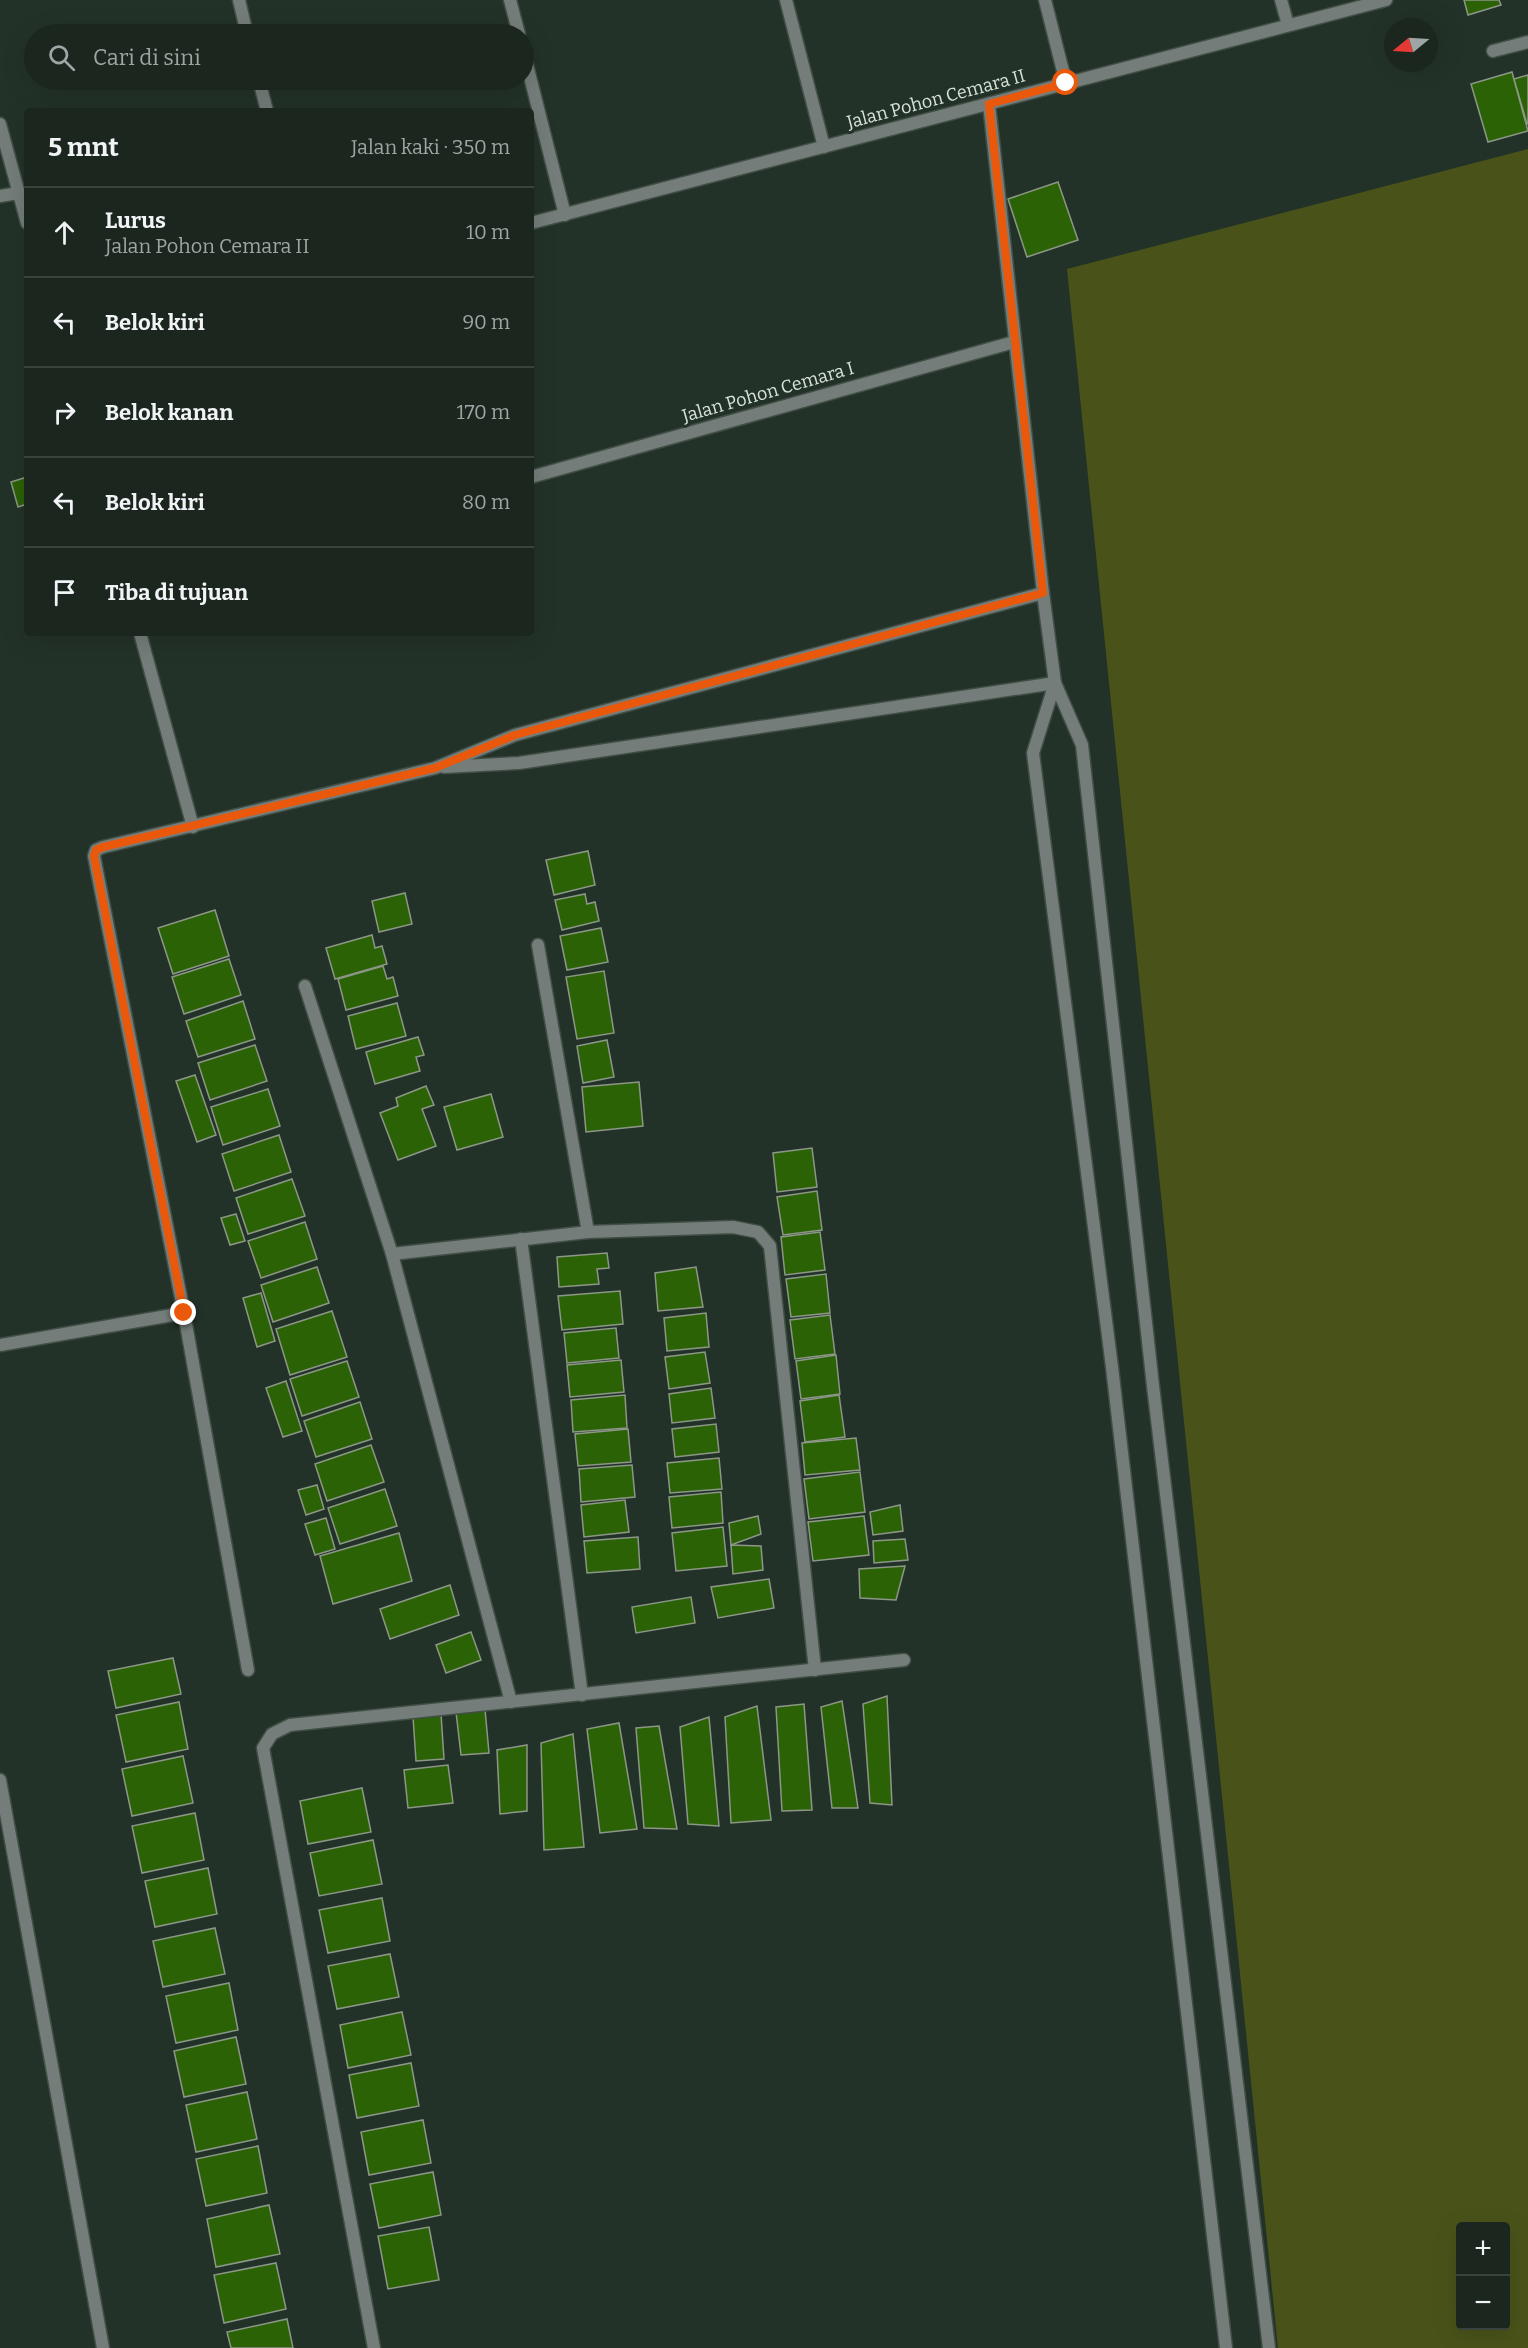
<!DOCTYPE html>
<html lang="id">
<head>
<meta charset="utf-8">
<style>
  body { margin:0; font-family:Bitter,serif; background:#232e27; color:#f1f3f6 }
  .controls { position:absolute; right:18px; bottom:18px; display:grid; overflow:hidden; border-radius:6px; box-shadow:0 6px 24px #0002 }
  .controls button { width:54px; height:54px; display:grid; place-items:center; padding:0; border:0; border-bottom:2px solid #38433c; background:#1a261e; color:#f1f3f6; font:30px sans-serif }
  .compass { position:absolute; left:1384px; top:18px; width:54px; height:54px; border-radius:50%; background:#1a261e; box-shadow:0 6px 24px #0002; rotate:252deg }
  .stop { position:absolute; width:18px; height:18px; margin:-14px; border:4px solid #ea580c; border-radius:50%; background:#fff }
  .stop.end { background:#ea580c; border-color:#fff; box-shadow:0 2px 6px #0008 }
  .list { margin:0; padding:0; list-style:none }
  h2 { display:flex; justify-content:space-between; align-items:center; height:78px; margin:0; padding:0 24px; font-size:26px }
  h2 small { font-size:20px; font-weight:400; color:#9fa5a4 }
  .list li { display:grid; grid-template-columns:39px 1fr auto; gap:18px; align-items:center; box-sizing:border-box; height:90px; padding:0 24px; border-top:2px solid #38433c }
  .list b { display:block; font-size:22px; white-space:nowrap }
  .list p { margin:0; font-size:20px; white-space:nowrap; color:#9fa5a4 }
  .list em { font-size:20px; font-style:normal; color:#9fa5a4 }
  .icon { flex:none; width:33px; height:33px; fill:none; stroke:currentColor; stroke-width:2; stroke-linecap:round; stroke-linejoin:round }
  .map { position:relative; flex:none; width:1528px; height:2348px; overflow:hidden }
  .search { position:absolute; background:#1a261e; box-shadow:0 6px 24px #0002; left:24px; top:24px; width:510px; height:66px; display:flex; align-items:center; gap:15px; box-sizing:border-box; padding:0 21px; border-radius:33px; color:#9fa5a4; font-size:22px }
  .panel { position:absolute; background:#1a261e; box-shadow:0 6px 24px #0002; left:24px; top:108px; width:510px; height:528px; border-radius:6px }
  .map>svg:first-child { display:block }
  .green { fill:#495319; fill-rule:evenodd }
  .building { fill:#2c6206; stroke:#8c9787; stroke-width:1.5 }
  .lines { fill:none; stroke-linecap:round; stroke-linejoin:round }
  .minor-casing { stroke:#404e45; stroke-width:15 }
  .minor { stroke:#747d7a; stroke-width:12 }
  .route { stroke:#ea580c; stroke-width:8 }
  .labels { text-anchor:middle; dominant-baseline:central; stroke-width:6; stroke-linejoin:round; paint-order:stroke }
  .street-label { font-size:18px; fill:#d8e2db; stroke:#233228 }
</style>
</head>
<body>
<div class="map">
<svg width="1528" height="2348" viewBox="0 0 1528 2348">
  <rect width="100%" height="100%" fill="#233228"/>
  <!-- green -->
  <path class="green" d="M1528,149v2199h-250l-211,-2079zM1460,2226h46v100h-46z"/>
  <!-- building -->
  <g class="building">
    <path d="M1464,0h35l2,5 -33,10z"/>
    <path d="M1512,72l16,59 -40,11 -17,-58z"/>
    <path d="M1528,75v49h-1l-13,-45z"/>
    <path d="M1058,182l20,58 -51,17 -19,-58z"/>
    <path d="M27,477v27l-9,3 -7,-25z"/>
    <path d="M588,851l7,34 -41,10 -8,-35z"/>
    <path d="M405,893l7,31 -33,8 -7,-31z"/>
    <path d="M585,894l2,10 8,-2 4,19 -37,9 -7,-30z"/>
    <path d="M215,910l14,46 -56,18 -15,-46z"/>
    <path d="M601,928l7,34 -41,8 -7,-34z"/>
    <path d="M372,935l3,13 7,-2 5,18 -52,15 -9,-31z"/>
    <path d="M229,959l12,36 -57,19 -12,-37z"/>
    <path d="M383,966l4,13 6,-2 5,19 -52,14 -8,-31z"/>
    <path d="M604,971l10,62 -37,6 -11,-62z"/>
    <path d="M243,1001l12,38 -57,18 -12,-36z"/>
    <path d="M397,1003l9,33 -50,13 -8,-33z"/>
    <path d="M418,1037l6,18 -8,2 4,14 -45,13 -9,-32z"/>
    <path d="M607,1040l7,37 -31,6 -6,-37z"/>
    <path d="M255,1045l12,36 -57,19 -12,-37z"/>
    <path d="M195,1075l21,60 -19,7 -21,-61z"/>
    <path d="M639,1082l4,44 -57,6 -4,-45z"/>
    <path d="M426,1086l8,19 -12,4 14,37 -38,14 -18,-47 18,-7 -2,-8z"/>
    <path d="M268,1089l12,37 -57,19 -12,-38z"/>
    <path d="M491,1094l12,43 -46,13 -13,-43z"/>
    <path d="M279,1135l12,37 -57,19 -12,-37z"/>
    <path d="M812,1148l5,39 -40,5 -4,-39z"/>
    <path d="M292,1179l13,37 -57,18 -12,-36z"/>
    <path d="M817,1191l5,39 -39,5 -6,-38z"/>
    <path d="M236,1214l9,27 -15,4 -9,-27z"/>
    <path d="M305,1222l12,37 -56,19 -13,-37z"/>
    <path d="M820,1232l5,38 -40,5 -4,-38z"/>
    <path d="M607,1253l2,15 -12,1 2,15 -40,3 -2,-30z"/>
    <path d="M317,1267l12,36 -56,19 -12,-37z"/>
    <path d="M696,1267l7,40 -45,4 -3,-38z"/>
    <path d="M826,1274l4,39 -39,4 -5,-38z"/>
    <path d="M620,1291l3,33 -61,6 -4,-34z"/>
    <path d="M261,1293l14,48 -18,6 -14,-49z"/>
    <path d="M332,1311l15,46 -57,18 -14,-46z"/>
    <path d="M706,1313l3,34 -42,4 -3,-33z"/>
    <path d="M830,1315l5,39 -40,5 -5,-39z"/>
    <path d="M616,1328l3,30 -52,5 -3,-30z"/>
    <path d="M705,1352l5,31 -41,6 -4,-32z"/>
    <path d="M836,1355l4,39 -39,5 -5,-38z"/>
    <path d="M621,1360l3,32 -54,5 -3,-32z"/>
    <path d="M347,1361l12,36 -57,19 -12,-37z"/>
    <path d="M286,1381l16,50 -19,6 -17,-49z"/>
    <path d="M711,1388l4,30 -43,5 -3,-29z"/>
    <path d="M625,1395l2,33 -54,4 -2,-32z"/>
    <path d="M839,1395l6,42 -40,5 -5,-41z"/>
    <path d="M360,1402l12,37 -56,18 -12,-36z"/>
    <path d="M716,1424l3,28 -44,5 -3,-28z"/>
    <path d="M628,1429l3,33 -53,4 -3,-32z"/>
    <path d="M856,1438l4,32 -55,5 -3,-32z"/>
    <path d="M371,1445l13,37 -57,19 -12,-37z"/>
    <path d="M719,1458l3,31 -52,4 -3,-30z"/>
    <path d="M632,1465l3,32 -54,5 -2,-33z"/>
    <path d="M860,1472l5,40 -56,7 -5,-40z"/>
    <path d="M317,1485l7,24 -18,6 -8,-25z"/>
    <path d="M385,1489l12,37 -57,18 -12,-36z"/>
    <path d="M721,1492l2,31 -51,5 -3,-31z"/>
    <path d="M625,1500l4,32 -45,5 -3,-32z"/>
    <path d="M900,1505l3,26 -30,4 -3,-23z"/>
    <path d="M758,1516l3,18 -30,11 -2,-22z"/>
    <path d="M864,1516l5,39 -56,6 -5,-39z"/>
    <path d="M326,1518l9,31 -20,6 -10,-31z"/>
    <path d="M723,1527l4,39 -51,5 -4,-38z"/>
    <path d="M399,1533l13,48 -79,23 -13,-48z"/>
    <path d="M638,1537l2,32 -53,4 -3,-32z"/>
    <path d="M905,1539l3,21 -34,3 -1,-22z"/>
    <path d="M731,1545l30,1 2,24 -30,4z"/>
    <path d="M905,1566l-9,34 -36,-2 -1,-29z"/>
    <path d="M769,1579l5,29 -56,10 -7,-31z"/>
    <path d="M450,1585l9,30 -69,24 -10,-30z"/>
    <path d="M691,1597l4,26 -59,10 -4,-26z"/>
    <path d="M471,1632l10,28 -35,13 -10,-28z"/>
    <path d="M173,1658l8,36 -65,14 -8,-37z"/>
    <path d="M887,1696l5,109 -22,-2 -7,-99z"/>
    <path d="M842,1701l16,107h-26l-11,-101z"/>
    <path d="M179,1702l9,47 -62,13 -10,-47z"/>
    <path d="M804,1704l8,106 -30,1 -6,-104z"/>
    <path d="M757,1706l14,114 -40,3 -6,-106z"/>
    <path d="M485,1709l4,44 -28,2 -5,-43z"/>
    <path d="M441,1714l3,45 -28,2 -3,-44z"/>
    <path d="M709,1717l10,109 -31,-2 -8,-97z"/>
    <path d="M619,1723l18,106 -37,4 -13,-104z"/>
    <path d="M659,1726l18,103 -33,-1 -8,-100z"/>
    <path d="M573,1734l11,113 -40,3 -3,-107z"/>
    <path d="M527,1745v66l-27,3 -3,-64z"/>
    <path d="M183,1756l10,47 -61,13 -10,-47z"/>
    <path d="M448,1765l5,38 -45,5 -4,-38z"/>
    <path d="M362,1788l9,44 -63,12 -8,-43z"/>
    <path d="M195,1813l9,47 -62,13 -10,-47z"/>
    <path d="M373,1840l9,44 -63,12 -9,-43z"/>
    <path d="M208,1868l9,46 -62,13 -10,-46z"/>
    <path d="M382,1898l8,43 -62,12 -9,-43z"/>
    <path d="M215,1928l10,46 -62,13 -10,-46z"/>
    <path d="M390,1954l9,43 -62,12 -9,-43z"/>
    <path d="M229,1983l9,47 -62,13 -10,-47z"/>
    <path d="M402,2012l9,43 -63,13 -8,-43z"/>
    <path d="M236,2037l10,47 -62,13 -10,-46z"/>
    <path d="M411,2063l8,43 -62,12 -8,-43z"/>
    <path d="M247,2092l10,47 -61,13 -10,-47z"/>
    <path d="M423,2120l8,43 -62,12 -8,-43z"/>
    <path d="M258,2146l9,47 -61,13 -10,-47z"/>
    <path d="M433,2172l8,43 -62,13 -9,-44z"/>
    <path d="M269,2205l11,49 -64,13 -9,-48z"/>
    <path d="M429,2227l10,53 -51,9 -10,-53z"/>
    <path d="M276,2263l10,46 -62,14 -10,-48z"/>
    <path d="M287,2319l6,29h-62l-4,-16z"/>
  </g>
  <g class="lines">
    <defs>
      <g id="minor">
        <path d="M239,0l8,34"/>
        <path d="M510,0l9,34"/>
        <path d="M786,0l38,147"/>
        <path d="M1045,0l21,83"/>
        <path d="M1281,0l7,25"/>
        <path d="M1493,51l35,-9"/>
        <path d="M524,53l41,162"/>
        <path d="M259,80l8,31"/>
        <path d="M989,104l54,489 12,90 27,62 71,641 116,962"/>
        <path d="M0,124l27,99"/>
        <path d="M0,196l18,-3"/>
        <path d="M531,223l855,-223"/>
        <path d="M531,477l483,-135"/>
        <path d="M140,633l53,194"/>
        <path d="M1055,683l-22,70 79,614 114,981"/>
        <path d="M444,767l75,-4 536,-80"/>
        <path d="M538,945l50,287"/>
        <path d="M305,986l87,268 119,448"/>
        <path d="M521,1239l61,456"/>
        <path d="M392,1254l196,-22 145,-5 25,5 12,14 45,424"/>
        <path d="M0,1345l184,-32"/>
        <path d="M248,1670l-64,-357 -90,-457 2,-6 7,-3 332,-79 80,-33 528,-142"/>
        <path d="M0,1780l103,568"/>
        <path d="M374,2348l-111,-600 9,-14 18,-9 614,-65"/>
      </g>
    </defs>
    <!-- minor casing -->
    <use href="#minor" class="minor-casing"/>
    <!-- minor -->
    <use href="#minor" class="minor"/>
  </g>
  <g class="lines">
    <!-- route -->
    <path class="route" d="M184,1313l-90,-457 2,-6 7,-3 332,-79 80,-33 528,-142 -54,-489 77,-21"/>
  </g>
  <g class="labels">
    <!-- street labels -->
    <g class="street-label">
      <text transform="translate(936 99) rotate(-15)">Jalan Pohon Cemara II</text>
      <text transform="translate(768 392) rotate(-16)">Jalan Pohon Cemara I</text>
    </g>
  </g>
</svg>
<div class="controls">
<button>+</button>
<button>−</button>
</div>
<svg class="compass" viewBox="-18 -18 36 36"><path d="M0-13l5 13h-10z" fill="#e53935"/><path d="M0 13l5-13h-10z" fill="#9fa5a4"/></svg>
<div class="stop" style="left:1066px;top:83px"></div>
<div class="stop end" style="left:184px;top:1313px"></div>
<div class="search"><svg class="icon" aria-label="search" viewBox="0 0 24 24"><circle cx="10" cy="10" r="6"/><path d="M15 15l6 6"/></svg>Cari di sini</div>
<section class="panel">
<h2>5 mnt<small>Jalan kaki · 350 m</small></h2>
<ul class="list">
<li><svg class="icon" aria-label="ahead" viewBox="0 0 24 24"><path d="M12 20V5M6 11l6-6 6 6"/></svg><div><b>Lurus</b><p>Jalan Pohon Cemara II</p></div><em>10 m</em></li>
<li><svg class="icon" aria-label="left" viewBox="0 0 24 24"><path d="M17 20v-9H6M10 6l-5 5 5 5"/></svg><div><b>Belok kiri</b></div><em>90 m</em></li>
<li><svg class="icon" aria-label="right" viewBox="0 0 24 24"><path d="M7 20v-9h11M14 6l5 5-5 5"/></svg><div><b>Belok kanan</b></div><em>170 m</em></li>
<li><svg class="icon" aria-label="left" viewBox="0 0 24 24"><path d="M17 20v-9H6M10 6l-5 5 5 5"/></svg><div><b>Belok kiri</b></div><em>80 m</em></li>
<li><svg class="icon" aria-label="arrive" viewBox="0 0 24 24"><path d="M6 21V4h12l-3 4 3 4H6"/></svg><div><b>Tiba di tujuan</b></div></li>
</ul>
</section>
</div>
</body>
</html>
